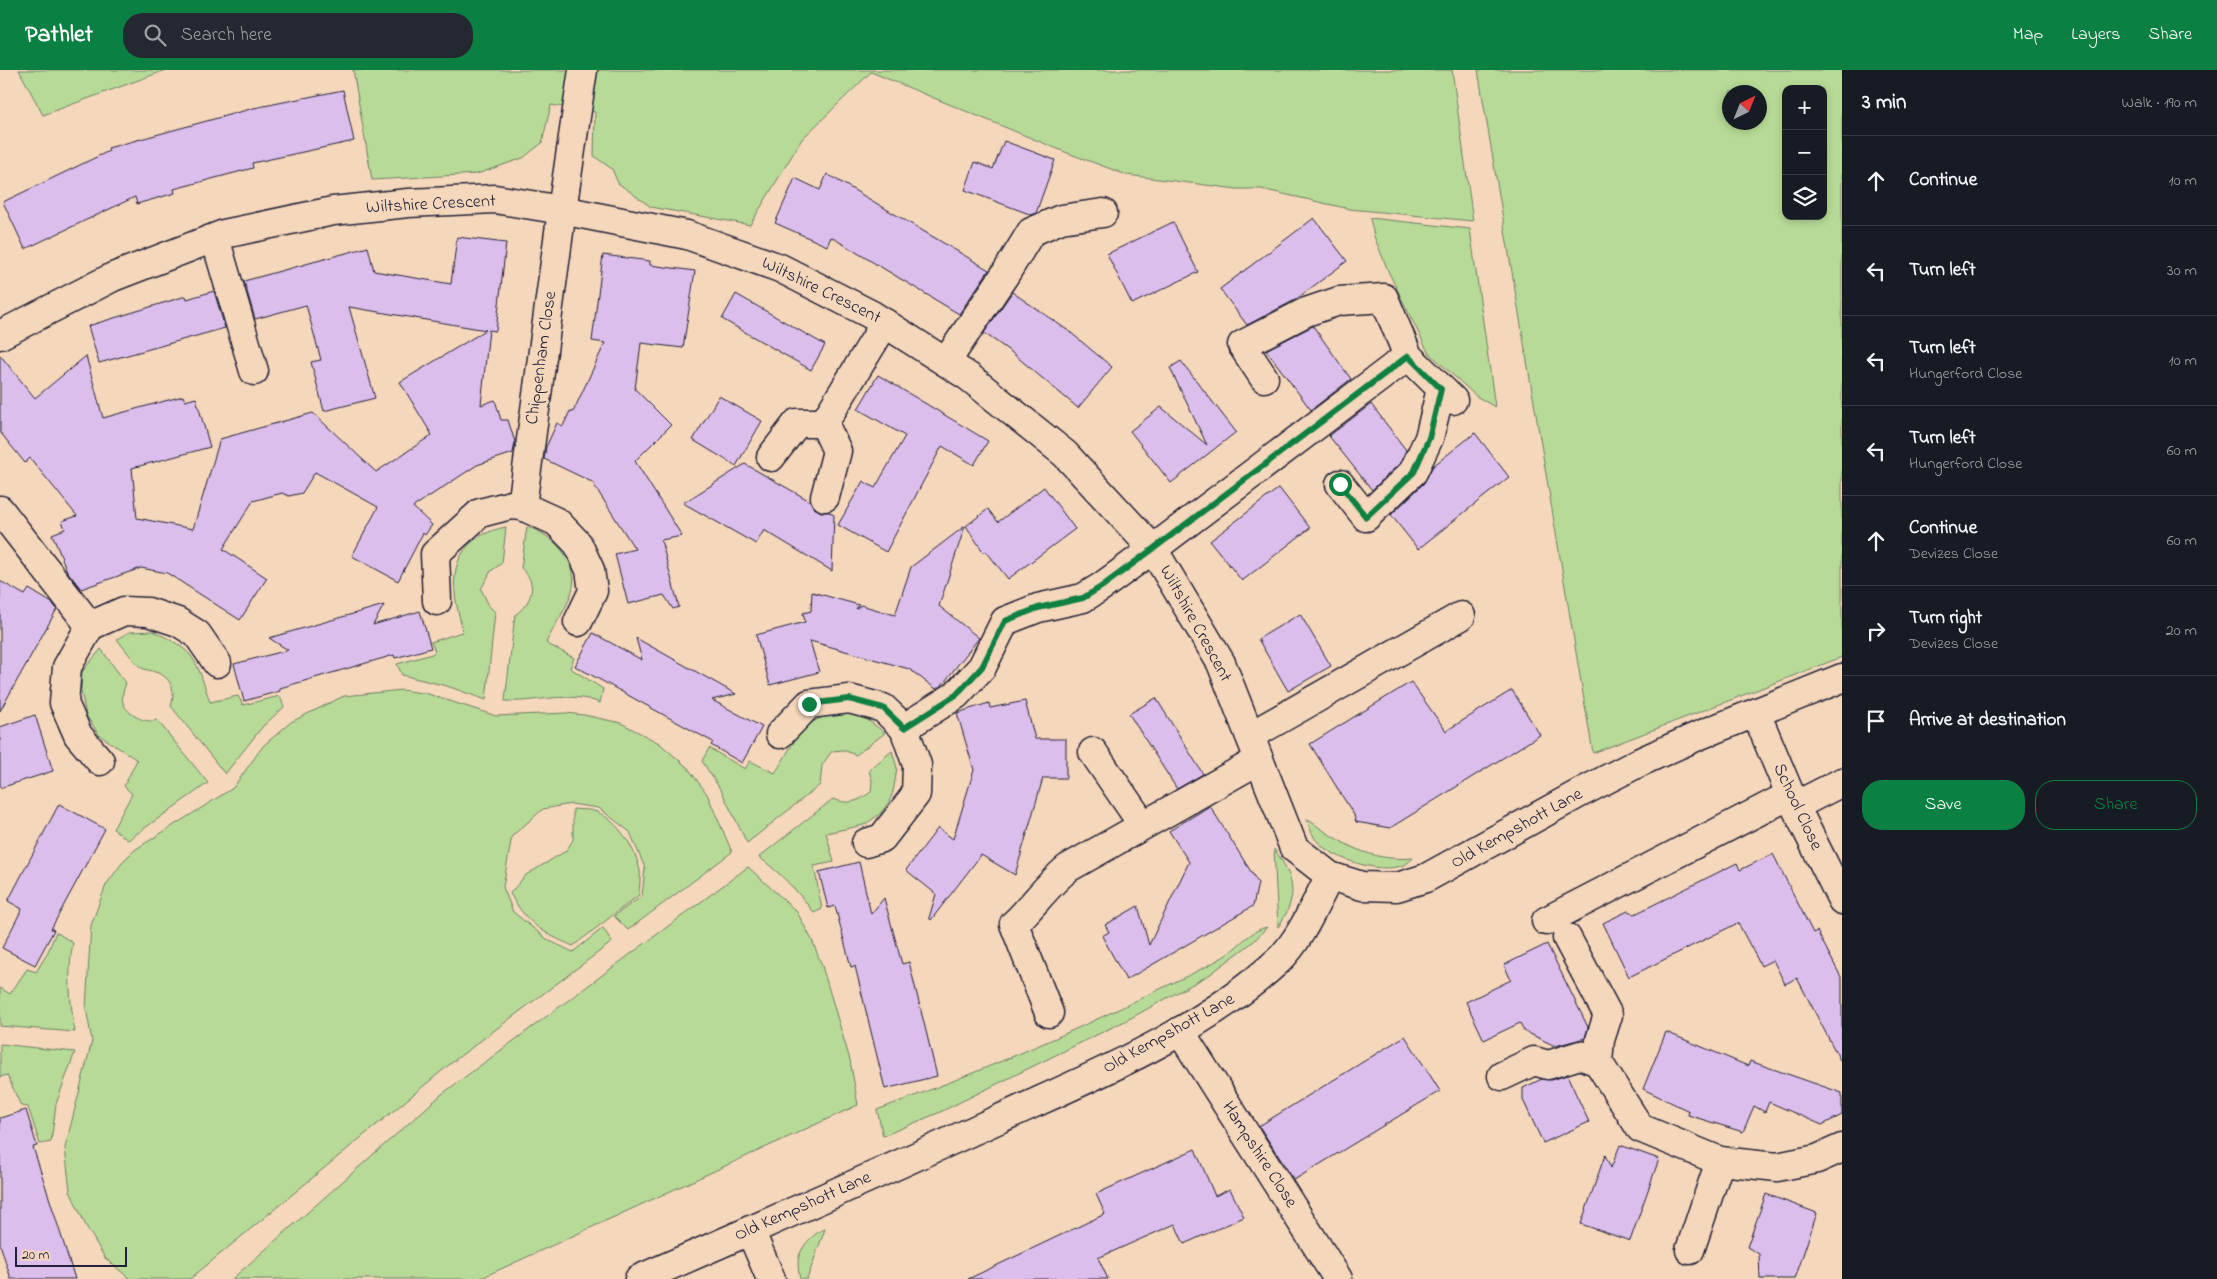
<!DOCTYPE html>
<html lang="en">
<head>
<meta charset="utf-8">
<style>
  body { margin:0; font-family:"Indie Flower",sans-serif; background:#242831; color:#f1f3f6 }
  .controls { position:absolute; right:15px; top:15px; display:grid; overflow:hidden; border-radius:10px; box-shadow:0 2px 8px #0003 }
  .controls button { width:45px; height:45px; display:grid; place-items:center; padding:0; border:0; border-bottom:1px solid #363941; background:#171b24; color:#f1f3f6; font:25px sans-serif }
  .compass { position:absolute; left:1722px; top:15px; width:45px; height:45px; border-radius:50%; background:#171b24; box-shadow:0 2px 8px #0003; rotate:43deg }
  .scale { position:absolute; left:15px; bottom:12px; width:112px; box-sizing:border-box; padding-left:5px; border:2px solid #22223b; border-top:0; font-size:14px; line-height:18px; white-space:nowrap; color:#22223b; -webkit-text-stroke:4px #f5d7bb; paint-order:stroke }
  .stop { position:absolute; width:15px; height:15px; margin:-11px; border:4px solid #0b8043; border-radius:50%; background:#fff }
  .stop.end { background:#0b8043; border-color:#fff; box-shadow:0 1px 5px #0008 }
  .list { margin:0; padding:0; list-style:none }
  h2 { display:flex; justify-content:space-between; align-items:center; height:65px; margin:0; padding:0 20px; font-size:21px }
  h2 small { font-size:16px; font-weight:400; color:#9ea1a6 }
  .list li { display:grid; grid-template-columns:32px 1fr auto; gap:15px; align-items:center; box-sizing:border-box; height:90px; padding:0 20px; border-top:1px solid #363941 }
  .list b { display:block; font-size:19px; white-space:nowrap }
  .list p { margin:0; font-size:16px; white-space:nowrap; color:#9ea1a6 }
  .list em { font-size:16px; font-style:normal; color:#9ea1a6 }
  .actions { display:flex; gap:10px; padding:15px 20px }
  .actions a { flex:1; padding:11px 0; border:1px solid #0b8043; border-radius:20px; text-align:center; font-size:18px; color:#0b8043 }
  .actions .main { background:#0b8043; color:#fff }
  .icon { flex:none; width:28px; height:28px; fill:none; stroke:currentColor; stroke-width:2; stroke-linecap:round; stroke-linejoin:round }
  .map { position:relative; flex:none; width:1842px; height:1209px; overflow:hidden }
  header { display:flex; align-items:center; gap:30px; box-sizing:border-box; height:70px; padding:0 25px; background:#0b8043; color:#fff }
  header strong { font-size:24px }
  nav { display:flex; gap:28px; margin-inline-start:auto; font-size:18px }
  .search { width:350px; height:45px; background:#242831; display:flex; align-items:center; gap:12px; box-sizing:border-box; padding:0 18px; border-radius:20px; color:#9ea1a6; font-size:19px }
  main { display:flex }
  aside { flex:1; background:#171b24 }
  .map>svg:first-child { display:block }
  .green { fill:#b7db96; stroke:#6c7e68; fill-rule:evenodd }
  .building { fill:#dbbeeb; stroke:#22223b }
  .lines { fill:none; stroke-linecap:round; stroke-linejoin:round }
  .minor-casing { stroke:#22223b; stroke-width:31 }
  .minor { stroke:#f5d7bb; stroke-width:28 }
  .route { stroke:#0b8043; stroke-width:6 }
  .labels { text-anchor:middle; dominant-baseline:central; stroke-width:5; stroke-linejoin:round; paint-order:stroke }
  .street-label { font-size:18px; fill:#22223b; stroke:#f5d7bb }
</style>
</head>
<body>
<header>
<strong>Pathlet</strong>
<div class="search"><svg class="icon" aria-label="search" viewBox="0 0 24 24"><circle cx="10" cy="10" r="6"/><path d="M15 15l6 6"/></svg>Search here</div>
<nav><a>Map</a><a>Layers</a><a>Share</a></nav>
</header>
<main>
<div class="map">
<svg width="1842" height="1209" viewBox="0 0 1842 1209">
  <rect width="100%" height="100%" fill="#f5d7bb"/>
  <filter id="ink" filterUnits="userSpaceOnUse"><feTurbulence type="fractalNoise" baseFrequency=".02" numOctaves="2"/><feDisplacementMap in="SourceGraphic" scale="10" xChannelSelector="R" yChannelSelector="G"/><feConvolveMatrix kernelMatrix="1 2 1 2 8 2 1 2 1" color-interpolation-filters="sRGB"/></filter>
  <g filter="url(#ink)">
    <!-- green -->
    <g class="green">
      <path d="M19,0h147l-123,45z"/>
      <path d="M353,0h1099l21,151 -123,-12 -89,-20h-24l-110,-14 -62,-23 -194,-80 -69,67 -52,86 -99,-18 -33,-24 -6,-14 -18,-13 1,-44 -44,-7 -9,38 -19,15 -46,16 -105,6z"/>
      <path d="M1478,0h364v587l-249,96zM1786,19h37v127h-37zM1730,22h30v30h-30z"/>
      <path d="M1370,148l100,11 25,178 -19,-11 -48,-44 -39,-79 -15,-37z"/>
      <path d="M506,457l-4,36 -11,8 -10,18 8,17 6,6 -9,88 -39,-14 -45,-11 -5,-11 35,-10 3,-3 -4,-9 31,-10c-1,-13 -6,-25 -7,-39 -4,-37 15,-59 51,-66z"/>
      <path d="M527,457c24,6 51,33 46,60 -4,19 -19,38 -27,56l28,15 -4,10 33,21 -3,14c-30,-13 -63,0 -95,-2l10,-86c17,-12 24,-32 6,-47z"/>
      <path d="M153,561c44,21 42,27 57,71l28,-6 5,9 37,-9 4,11 -21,19 -38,48 -54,-68c5,-15 1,-29 -16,-34 -4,-2 -11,-2 -15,-5 -8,-8 -16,-19 -23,-28l12,-7z"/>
      <path d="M101,579l25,34c-2,6 -5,13 -3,20 5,12 22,21 34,17l51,63 -80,57 -15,-11 19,-35 -8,-8 13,-26 -38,-25 -13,-20 -5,-24 1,-19z"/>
      <path d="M402,620l26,4 68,22 70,-3 18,2 37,8 38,20 29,25 19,26 25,58 -104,78 -14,-14 28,-20 3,-28 -15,-36 -31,-24 -28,-4 -28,5 -31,27 -9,51 10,25 35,28 25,12 30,-24 9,14 -157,118 -265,219h-60l-25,-21 -20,-34 -15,-33 -5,-43 27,-107 -6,-33 5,-83 15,-40 19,-26 11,-10 97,-61 30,-42 28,-24 53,-26z"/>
      <path d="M846,642l19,6 20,15 -29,22 -13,-5 -11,1 -10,14 -2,20 -73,58 -25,-51 -20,-31 7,-13 36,21 5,-8 25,12c23,-35 24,-55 71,-61z"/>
      <path d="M892,681l5,17 -4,24 -4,10 -9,12 -16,11 -38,8 8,29 -20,4 8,43 -8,4c-16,-22 -34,-40 -55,-56l74,-58c16,6 24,3 38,-7l1,-11 -3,-11z"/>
      <path d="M573,739c7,1 17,0 24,3 21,9 39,37 43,59 1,8 -1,17 -1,24l-66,51c-30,-13 -47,-23 -63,-53l16,-18 40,-24 7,-11z"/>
      <path d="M1307,749c34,24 62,43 106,39 -17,22 -74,3 -91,-12 -9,-7 -12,-17 -15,-27z"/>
      <path d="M1274,779c21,29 25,47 4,78z"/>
      <path d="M748,797l49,45 15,28 10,26 28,94 8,45 -379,174h-247l210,-185z"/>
      <path d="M1267,857l-14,15 -44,33 -80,44 -191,94 -55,23 -6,-26c95,-35 188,-74 279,-119 22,-11 46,-21 67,-34 15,-9 27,-27 44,-30z"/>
      <path d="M56,862l17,11c-6,30 -3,59 2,89l-75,-6v-38l10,6 17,-25 9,3 11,-18z"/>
      <path d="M0,974l75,8 -19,52 -5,38 -11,2 -12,-37 -7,-1 -14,-31 -7,2z"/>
      <path d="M825,1159l-18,50h-7c-1,-5 -2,-11 -2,-17 1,-14 15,-29 27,-33z"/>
    </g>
    <!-- building -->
    <g class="building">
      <path d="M343,20l11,51 -102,22 1,5 -79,21 1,4 -38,11 -2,-7 -110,52 -22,-47 106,-51 -1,-3 146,-40z"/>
      <path d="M1004,71l51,19 -19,53 -4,2 -67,-25 10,-28 18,7z"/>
      <path d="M827,104l162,96 -30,44 -128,-77 -4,9 -52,-23 20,-45 25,12z"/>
      <path d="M1314,148l33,43 -52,39 -48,25 -27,-36z"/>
      <path d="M1173,152l25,50 -66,32 -25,-50z"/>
      <path d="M457,167l49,6 -10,88 -7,-1 -8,75 14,-5 6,20h7l7,22 -2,11 -36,12 -64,42 19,18 -7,10 -2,-2 -25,48 -46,-25 26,-49 -63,-35 -13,21 -13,3 -7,-3 -29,8 -30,48 44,29 -27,42 -73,-47 -26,-5 -60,21 -14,-18 -15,-37 13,-5 -3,-8 15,-5 -47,-58 -5,5 -25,-31v-77l35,43 51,-42 17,62 80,-22 2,5 11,-3 14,49 -78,21 5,50 56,11 27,-90 93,-26 63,59 56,-37 -32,-53 86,-52 -137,-23 26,91 -51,13 -13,-49 10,-2 -15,-55 -51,14 -11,-38 124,-34 6,24 77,13z"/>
      <path d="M603,185l47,6v4l45,6 -12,77 -42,-5 -6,46 36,36 -36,36 47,75 -21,4 18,67 -6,2 -9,-14 -36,9 -13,-50 20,-5 -43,-67 -48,-23 2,-12 11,-24 6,3 7,-15 3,1 32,-69 -13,-2z"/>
      <path d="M214,221l11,37 -126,35 -11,-37 98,-30 1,3z"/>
      <path d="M1012,222l58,40 42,35 -34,41 -67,-56 -27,-19z"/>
      <path d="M736,224l89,51 -14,25 -89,-51z"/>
      <path d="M1313,256l38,53 -40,31 -45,-60z"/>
      <path d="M1181,291l55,71 -65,51 -41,-52 31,-24 46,38 -37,-77z"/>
      <path d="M878,305l110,66 -14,24 -32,-19 -56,106 -48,-27 25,-44 12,7 30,-52 -47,-27z"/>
      <path d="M719,326l43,25 -26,45 -43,-26z"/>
      <path d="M1371,334l35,46 -6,13 -28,27 -43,-54z"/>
      <path d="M1475,363l34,44 -91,72 -27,-34 33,-32 9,-17z"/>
      <path d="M745,394l65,37 4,7 7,4h8l5,3 -2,56 -68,-41 -8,14 -73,-41z"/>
      <path d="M1044,417l31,42 -67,50 -22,-28 -2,2 -18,-27 22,-17 10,13z"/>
      <path d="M1279,418l31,40 -68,53 -32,-40z"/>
      <path d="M965,456l-26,80 40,32 -37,47 -6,4 -27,-20 -99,-28 9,31 -49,13 -14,-50 49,-13 -2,-9 8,-2 1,-19 47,13 -3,4 5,-4 34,10 16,-48z"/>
      <path d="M0,511l25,14 4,-6 23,14 5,6 -57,102z"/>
      <path d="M384,535l-11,20 47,-14 11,37 -36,10 -1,-3 -114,33v3l-36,10 -10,-37 54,-14 -19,-12z"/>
      <path d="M1300,544l31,52 -43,25 -30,-52z"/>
      <path d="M593,563l49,27 -6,-22 100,56 -24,6 50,27 -20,36 -31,-18 2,-3 -138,-76z"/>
      <path d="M1411,612l35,49 66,-41 28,45 -150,93 -34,-6 -2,-7 -44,-71z"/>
      <path d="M1156,628l47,76 -26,15 -48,-75z"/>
      <path d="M1025,631l10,38h31v39h-23l-28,97 -34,-20 -50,65 -2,-2 7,-24 -30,-24 32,-42 15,11 21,-69 -17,-57 32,-10 1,5z"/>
      <path d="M35,645l18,56 -53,17v-61z"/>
      <path d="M59,734l46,25 -54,100 3,1 -19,35 -33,-17 20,-39 -14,-8z"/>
      <path d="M1210,736l48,77 -5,23 -127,74 -24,-44 7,-4 -4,-7 33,-19 11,39 40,-83 -20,-31z"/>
      <path d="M1773,784l40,79 4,-2 25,48v85l-45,-86 -12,6 -12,-24 -12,6 -23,-43 -109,54 -26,-54 25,-12 7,3 102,-51 3,7z"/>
      <path d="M859,792l12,52 13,-16 18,66 7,-2 28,114 -52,13 -30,-123 -4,1 -16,-61 -7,2 -9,-36z"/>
      <path d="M1547,874l41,83 -3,11 -30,8 -31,-15 -4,-8 -36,17 -18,-38 45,-22 -7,-15z"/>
      <path d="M1666,962l82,34 2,-5 92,32v22l-20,10 -53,-23 -4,10 -11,-6 -11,26 -55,-17 1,-4 -46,-22z"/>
      <path d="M1405,966l35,55 -146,89 -35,-54z"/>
      <path d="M1567,1005l22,47 -46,21 -20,-43v-12l19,-9 10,1z"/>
      <path d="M26,1040l11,36 -4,1 42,132h-64l-11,-35v-126z"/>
      <path d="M1620,1075l39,14 -29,82 -49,-17 24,-69 6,13z"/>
      <path d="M1195,1079l20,47 15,-7 14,28 -60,27 -9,-20 -77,34 10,21h-140l137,-65 -9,-20z"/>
      <path d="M1766,1124l51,19 -22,66h-35l-1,-25 -12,-7z"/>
    </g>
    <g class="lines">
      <defs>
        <g id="minor">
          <path d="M215,168l39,133"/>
          <path d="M0,265l113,-58 111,-43 109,-23 75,-8 87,-4 67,11 125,25 93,33 92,47 97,62 96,77 88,95 68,114 73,185 36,28 32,10 35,1 29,-9 154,-85 60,-31 60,-27 142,-57"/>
          <path d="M946,292l60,-89 25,-41 30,-13 42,-6"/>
          <path d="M1264,308l-22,-33 64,-33 33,-11 45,-3 24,58 45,44"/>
          <path d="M824,353l61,-100"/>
          <path d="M824,353l13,28 -12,46"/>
          <path d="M771,387l26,-34h27"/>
          <path d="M1340,414l26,33 47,-45 16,-34 12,-49"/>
          <path d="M522,436l40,-296 21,-140"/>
          <path d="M0,440l90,116"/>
          <path d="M437,531l-2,-47 45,-41 31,-8 11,1 35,16 21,22 12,26 3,21 -15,31"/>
          <path d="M1756,643l39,93 47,94"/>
          <path d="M904,658l52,-33 26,-28 23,-46 33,-13 45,-10 18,-11 52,-38 255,-193"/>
          <path d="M780,664l29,-30 40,-5 34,9 21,20 13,37 -1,29 -34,44 -16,5"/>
          <path d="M1250,666l211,-120"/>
          <path d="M1093,682l50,73"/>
          <path d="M100,691l-22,-26 -14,-32 3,-36 23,-41 34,-15 24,1 30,10 19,12 20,29"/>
          <path d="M1795,736l47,-24"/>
          <path d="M1546,851l244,-126"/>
          <path d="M1049,943l-35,-89c19,-18 33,-39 54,-56l191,-108"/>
          <path d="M1180,961l158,248"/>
          <path d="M1598,992l42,66 80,33 57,6 40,-8 25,-11"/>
          <path d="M1502,1006l32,-15 14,4 32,-10 18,7 2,-22 8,-25 -41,-77"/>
          <path d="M750,1160l21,49"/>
          <path d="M1690,1180l30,-89"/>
          <path d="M639,1209c121,-52 241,-106 360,-160 97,-44 201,-86 280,-159 23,-22 36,-57 51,-84"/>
        </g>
      </defs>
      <!-- minor casing -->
      <use href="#minor" class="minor-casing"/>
      <!-- minor -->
      <use href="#minor" class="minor"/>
    </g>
  </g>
  <g class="lines" filter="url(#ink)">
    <!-- route -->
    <path class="route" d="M809,634l40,-5 34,9 21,20 52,-33 26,-28 23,-46 33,-13 45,-10 18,-11 52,-38 255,-193 33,33 -12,49 -15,34 -48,45 -26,-33"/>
  </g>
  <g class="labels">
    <!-- street labels -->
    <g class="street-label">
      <text transform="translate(431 135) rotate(-3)">Wiltshire Crescent</text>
      <text transform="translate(821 221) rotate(26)">Wiltshire Crescent</text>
      <text transform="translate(542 288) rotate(-82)">Chippenham Close</text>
      <text transform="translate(1195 554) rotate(61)">Wiltshire Crescent</text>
      <text transform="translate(1797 737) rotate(65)">School Close</text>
      <text transform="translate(1517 759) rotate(-29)">Old Kempshott Lane</text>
      <text transform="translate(1169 964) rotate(-29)">Old Kempshott Lane</text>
      <text transform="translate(1259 1085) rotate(57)">Hampshire Close</text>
      <text transform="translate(803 1137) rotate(-24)">Old Kempshott Lane</text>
    </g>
  </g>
</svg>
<div class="controls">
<button>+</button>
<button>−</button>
<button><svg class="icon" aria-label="layers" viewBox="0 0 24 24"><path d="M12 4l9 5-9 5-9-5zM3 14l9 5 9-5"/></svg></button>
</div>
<svg class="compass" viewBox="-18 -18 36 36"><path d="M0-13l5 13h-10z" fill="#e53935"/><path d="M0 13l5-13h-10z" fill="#9ea1a6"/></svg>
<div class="scale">20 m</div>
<div class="stop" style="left:1340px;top:414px"></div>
<div class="stop end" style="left:809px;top:634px"></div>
</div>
<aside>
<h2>3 min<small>Walk · 190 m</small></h2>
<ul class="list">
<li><svg class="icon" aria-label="ahead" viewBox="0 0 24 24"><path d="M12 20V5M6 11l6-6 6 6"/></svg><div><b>Continue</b></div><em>10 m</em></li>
<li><svg class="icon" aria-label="left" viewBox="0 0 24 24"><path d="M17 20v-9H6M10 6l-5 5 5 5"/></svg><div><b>Turn left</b></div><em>30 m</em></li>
<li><svg class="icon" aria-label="left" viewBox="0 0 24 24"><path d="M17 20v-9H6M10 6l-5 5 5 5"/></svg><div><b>Turn left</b><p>Hungerford Close</p></div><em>10 m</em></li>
<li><svg class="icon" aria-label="left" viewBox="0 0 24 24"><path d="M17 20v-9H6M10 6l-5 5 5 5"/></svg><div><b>Turn left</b><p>Hungerford Close</p></div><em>60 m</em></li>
<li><svg class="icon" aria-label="ahead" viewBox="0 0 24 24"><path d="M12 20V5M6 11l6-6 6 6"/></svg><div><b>Continue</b><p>Devizes Close</p></div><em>60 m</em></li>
<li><svg class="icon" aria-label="right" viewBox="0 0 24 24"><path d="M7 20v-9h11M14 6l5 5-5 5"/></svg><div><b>Turn right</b><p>Devizes Close</p></div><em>20 m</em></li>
<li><svg class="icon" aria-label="arrive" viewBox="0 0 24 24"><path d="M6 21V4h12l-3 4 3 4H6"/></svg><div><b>Arrive at destination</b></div></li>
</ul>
<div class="actions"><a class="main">Save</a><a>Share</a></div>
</aside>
</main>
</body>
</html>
